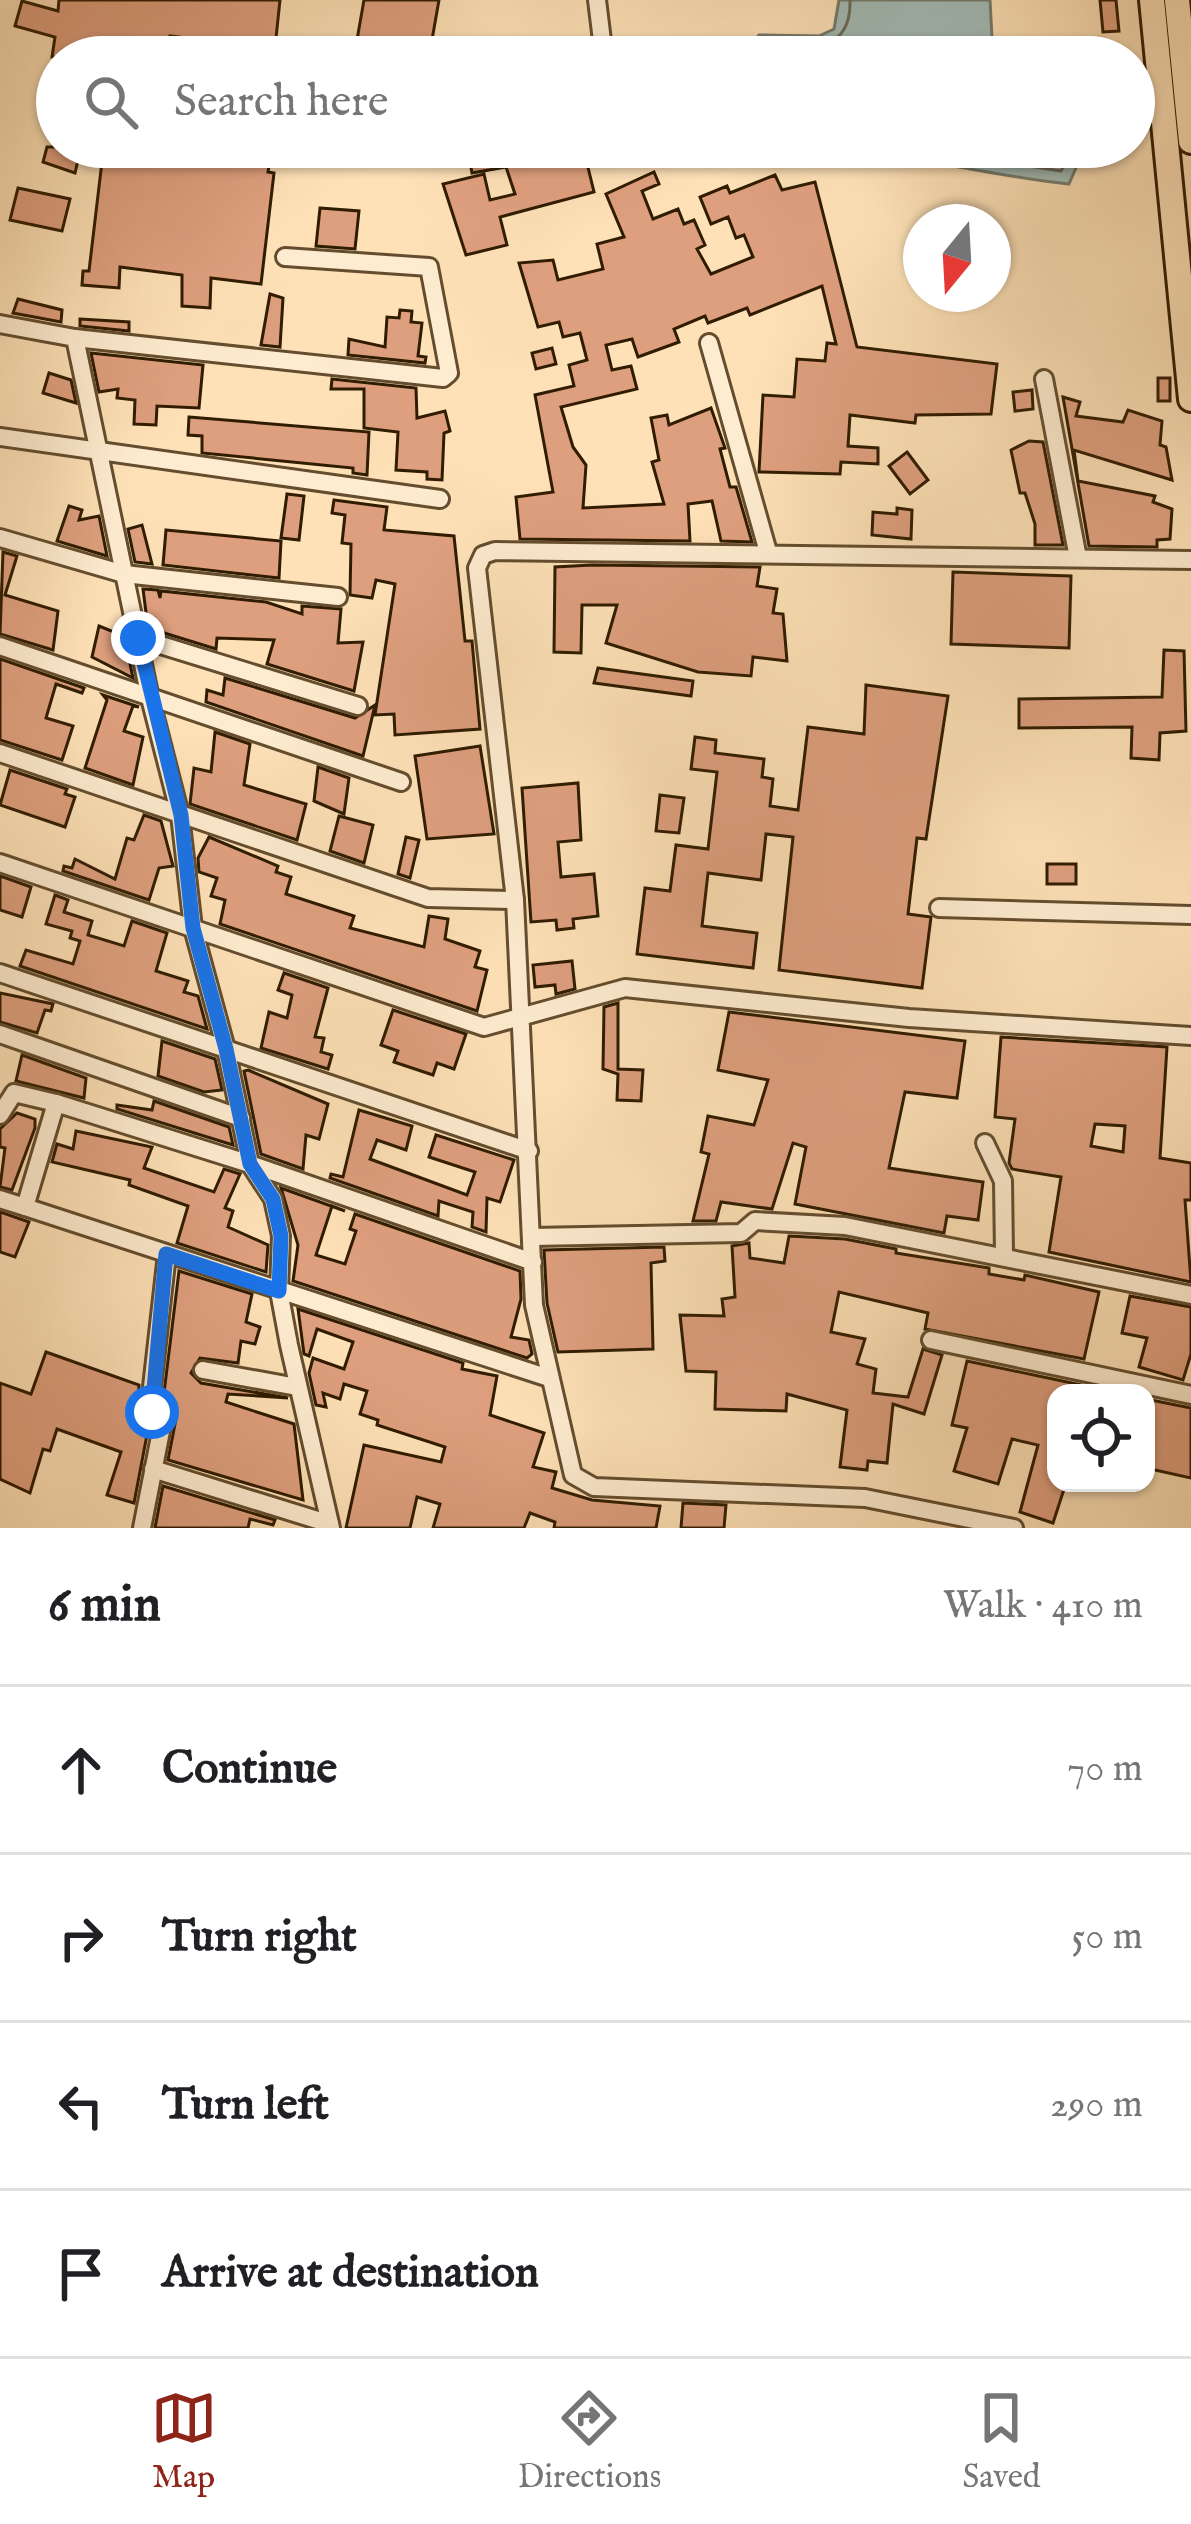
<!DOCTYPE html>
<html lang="en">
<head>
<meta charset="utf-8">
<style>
  body { margin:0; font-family:"IM FELL English",serif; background:#f6f6f6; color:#202124 }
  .controls { position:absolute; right:36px; bottom:36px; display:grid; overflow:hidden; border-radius:24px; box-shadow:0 3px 9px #0004 }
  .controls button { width:108px; height:108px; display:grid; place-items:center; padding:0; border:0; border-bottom:3px solid #e0e0e0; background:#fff; color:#202124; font:60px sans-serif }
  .compass { position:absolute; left:903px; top:204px; width:108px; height:108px; border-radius:50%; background:#fff; box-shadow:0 3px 9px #0004; rotate:198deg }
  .stop { position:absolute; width:36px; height:36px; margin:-27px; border:9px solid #1a73e8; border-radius:50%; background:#fff }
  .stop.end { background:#1a73e8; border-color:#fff; box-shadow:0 3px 12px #0008 }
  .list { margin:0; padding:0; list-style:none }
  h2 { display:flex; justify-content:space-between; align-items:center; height:156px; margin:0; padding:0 48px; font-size:51px }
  h2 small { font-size:39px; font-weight:400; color:#757577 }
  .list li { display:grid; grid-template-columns:78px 1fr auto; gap:36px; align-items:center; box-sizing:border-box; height:168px; padding:0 48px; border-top:3px solid #e0e0e0 }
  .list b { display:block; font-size:45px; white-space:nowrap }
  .list em { font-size:39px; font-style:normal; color:#757577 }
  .icon { flex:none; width:66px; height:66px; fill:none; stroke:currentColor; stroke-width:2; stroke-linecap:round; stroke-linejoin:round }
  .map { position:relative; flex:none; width:1191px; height:1528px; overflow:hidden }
  .search { position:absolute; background:#fff; box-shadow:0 3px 9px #0004; left:36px; right:36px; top:36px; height:132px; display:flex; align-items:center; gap:30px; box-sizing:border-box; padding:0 42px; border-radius:66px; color:#757577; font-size:45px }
  .sheet { height:828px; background:#fff }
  nav { display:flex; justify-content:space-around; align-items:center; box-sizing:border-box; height:168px; border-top:3px solid #e0e0e0; background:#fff; font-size:33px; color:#757577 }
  nav a { display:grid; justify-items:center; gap:6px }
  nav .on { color:#8f2418 }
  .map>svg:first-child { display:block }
  .water { fill:#a2bcb7; stroke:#747c6e; stroke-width:3 }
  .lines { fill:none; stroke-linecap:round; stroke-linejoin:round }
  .shore { stroke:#696c5c; stroke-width:3 }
  .building { fill:#de9f7e; stroke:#301c00; stroke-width:3; fill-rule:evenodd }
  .minor-casing { stroke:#644d2e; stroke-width:22 }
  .highway-casing { stroke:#301c00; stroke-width:30 }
  .minor { stroke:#feecd0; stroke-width:16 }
  .highway { stroke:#fee1b7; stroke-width:24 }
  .route { stroke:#1a73e8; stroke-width:15 }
</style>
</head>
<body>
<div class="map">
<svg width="1191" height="1528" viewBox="0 0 1191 1528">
  <rect width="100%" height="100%" fill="#fee1b7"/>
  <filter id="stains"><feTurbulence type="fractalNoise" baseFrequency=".00167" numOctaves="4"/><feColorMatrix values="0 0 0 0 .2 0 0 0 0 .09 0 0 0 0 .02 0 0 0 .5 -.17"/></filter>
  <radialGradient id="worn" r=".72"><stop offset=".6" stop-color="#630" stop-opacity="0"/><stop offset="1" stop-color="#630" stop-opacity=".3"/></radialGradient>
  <!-- water -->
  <g class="water">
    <path d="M839,0h151l2,38 10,19h-261l18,-22 60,1 15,-7z"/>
    <path d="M813,147h272l-16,37c-48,-5 -94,-15 -142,-22 -39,-6 -75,-4 -114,-15z"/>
  </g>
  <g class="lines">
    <!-- shore -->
    <g class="shore">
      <path d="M754,57l9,-9c42,1 89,7 87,-48"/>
      <path d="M864,147l63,3 134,21 12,-24"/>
    </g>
  </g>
  <!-- building -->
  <g class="building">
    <path d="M59,0h221l-6,57h-66l3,-16 -41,-5 -3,21h-115l3,-20 -40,-11 7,-25 36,10z"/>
    <path d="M364,0h75l-10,57h-75z"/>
    <path d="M1100,0h16l3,31 -16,1z"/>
    <path d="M47,147h34l-6,26 -32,-11z"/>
    <path d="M123,147h149l-4,25 6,1 -13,111 -50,-6 -1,30 -28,-2v-31l-62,-8 -1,21 -37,-3 1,-14h6l14,-118 19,2z"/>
    <path d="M467,147h40l1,9 30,-8 45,-1 11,45 -94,25 7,28 -41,10 -23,-71 41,-10 6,26 25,-6 -9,-27 -34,6z"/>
    <path d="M654,172l5,12 -17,7 11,28 25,-10 6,15 10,-4 11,25 -8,4 14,25 42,-17 -9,-22 -8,3 -8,-21 -17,7 -11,-27 27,-11 3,7 45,-18 7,15 33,-8 42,165 140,17 -6,50 -75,1 -1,8 -65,-8 -2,31 30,2v16l-37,-2 -1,12 -81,-2 4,-77 31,2 3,-38 28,2 2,-18 9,1 -14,-58 -72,29 -3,-7 -39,15 -3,-7 -31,13 5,13 -41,15 -6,-18 -26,6 6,25 19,-4 6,23 -76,18 12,40 13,18 -3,43 81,-4 -12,-42 7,-2 -8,-42 16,-3 2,10 42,-17 14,40 -5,1 10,38h6l16,55 -31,-1 -9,-40 -24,3 2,37 -170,-2 -4,-42 37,-5 -18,-97 39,-9 -5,-21 18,-5 -7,-27 -17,4 -4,-15 -21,5 -19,-64 34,-3 5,20 45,-11 -6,-25 27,-7 -18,-43z"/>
    <path d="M18,188l52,11 -8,32 -52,-11z"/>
    <path d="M320,208l39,3 -4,38 -39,-3z"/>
    <path d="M270,294l13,4 -3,49 -19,-2z"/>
    <path d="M18,299l44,11 -1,12 -48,-9z"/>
    <path d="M400,310l12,1 -1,11 11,1 -4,33 8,1 -1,6 -77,-8 1,-16 36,8 2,-30 12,1z"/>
    <path d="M80,319l49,3v9l-49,-5z"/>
    <path d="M552,348l4,16 -20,5 -4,-16z"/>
    <path d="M91,353l112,12 -4,43 -42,-2 -1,19 -22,-1 1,-24 -18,-2 1,-9 -19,3z"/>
    <path d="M49,373l22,7 5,23 -33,-10z"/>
    <rect x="1158" y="378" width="12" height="23"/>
    <path d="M332,379l84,9 1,30 28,-7 5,20 -6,2 -2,47 -15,-1v-7l-31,-2 2,-38 -34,-4v-39h-33z"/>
    <path d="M1032,390l1,19 -18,2 -2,-19z"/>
    <path d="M1063,397l17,5 -4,14 47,6 5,-12 34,11 -2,24 6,2 6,33 -98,-30 4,31 77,15 -2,6 19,7 -2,30 -13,1v7l-68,-1z"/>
    <path d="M189,417l180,15 -2,43 -14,-2v-5l-151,-15v-17l-14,-1z"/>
    <path d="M1029,441l14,1 20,103h-28v-21l-10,-31h-5l-9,-43z"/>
    <path d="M907,452l21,28 -18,14 -21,-28z"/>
    <path d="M287,494l17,2 -5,44 -18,-2z"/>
    <path d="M334,500l53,7 -3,23 70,6 11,105h7l8,88 -85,6 -1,-21 -19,1 20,-131 -19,-4 -4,18 -22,-3 1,-51 -9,-1 3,-28 -13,-2z"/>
    <path d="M69,506l13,4 -3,10 20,-4 8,40 -50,-15z"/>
    <path d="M897,508l15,2 -1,29 -39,-4 1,-23 24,2z"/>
    <path d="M142,525l10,39 -17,-2 -7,-33z"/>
    <path d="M166,530l115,11 -2,37 -116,-13z"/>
    <path d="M3,552l14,4 -12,39 53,16 -5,39 -53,-16z"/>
    <path d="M592,565l168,2 -3,19 20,3 -4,24 10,1 4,47 -34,-4 -2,19 -53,-4 -92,-29 11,-38h-35l-1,48 -27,-1 1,-85z"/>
    <path d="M953,572l118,4 -2,72 -118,-4z"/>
    <path d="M143,589l15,1 2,8 1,-7 105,11 36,12v-8l39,3 -3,34 25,-1 -9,49 -87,-27 7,-24 -57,-2 -1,11 -68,-21z"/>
    <path d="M99,626l25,10 9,42 -41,-21z"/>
    <path d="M1164,650l20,1 2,80 -26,2 -1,27 -28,-2 1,-31 -113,1v-29l143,-2z"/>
    <path d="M0,659l84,29 -2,5 -26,-9 -10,34 27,8 -11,34 -62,-20z"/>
    <path d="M598,668l95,13 -2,15 -97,-13z"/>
    <path d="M225,678l130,40 20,-13 -12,51 -157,-54 1,-12 16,5z"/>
    <path d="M866,685l82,11 -22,143 -9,-1 -9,76 23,3 -9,71 -143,-18 14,-133 -27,-3 -5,46 -53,-7 -6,53 55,7 -4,35 -116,-14 8,-66 25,3 6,-46 32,4 9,-77 -26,-3 4,-32 21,3 -1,13 49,6 -2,18 11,2 -3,27 28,4 10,-83 56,7z"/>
    <path d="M103,695l36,12 -6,-1 -9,25 19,6 -10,48 -48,-17 22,-68z"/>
    <path d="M215,732l35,12 -6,41 62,19 -9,36 -107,-36 4,-36 17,4z"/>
    <path d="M480,746l14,88 -67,5 -12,-83z"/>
    <path d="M318,767l31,11 -5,36 -30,-13z"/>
    <path d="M10,770l57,19 -2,5 10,3 -10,30 -65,-22z"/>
    <path d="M578,783l3,57 -23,2 3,35 33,-3 4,42 -25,3 1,9 -17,2 -1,-10 -25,2 -9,-134z"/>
    <path d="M660,795l24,3 -5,35 -23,-2z"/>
    <path d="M144,815l17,6 12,45 -14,2 -10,32 -86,-29 1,-5 8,2 3,-9 40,20 12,-41 7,2z"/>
    <path d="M339,816l34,9 -9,38 -34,-12z"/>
    <path d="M209,837l69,29 -2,6 15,5 -5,17 68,22 -4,12 74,19 5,-31 19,3 -3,20 35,12 -5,16 12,3 -10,41 -257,-87 5,-24 -14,-4 6,-18 -18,-6 -1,-14z"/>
    <path d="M406,837l13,3 -9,38 -12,-4z"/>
    <rect x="1047" y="864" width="29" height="20"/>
    <path d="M0,876l31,11 -9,30 -22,-7z"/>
    <path d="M55,895l13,5 -4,12 28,9 -4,14 36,11 8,-25 35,12 -11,38 32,10 -4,11 14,4 9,33 -187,-63 6,-16 47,14 7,-23 -10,-3 2,-7 -26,-7z"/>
    <path d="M572,961l3,28 -19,5 -1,-9 -20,2 -2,-22z"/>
    <path d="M284,973l44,15 -13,49 9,1 -3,14 11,3 -4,14 -67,-21 8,-36 18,6 5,-23 -14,-5z"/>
    <path d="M0,993l53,11 -2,7 -6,-1 -8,23 -37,-11z"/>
    <path d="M618,1003v66l25,1 -2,31 -24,-1 1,-26 -15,-5 1,-62z"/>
    <path d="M393,1010l73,24 -12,35 -17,-6 -4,12 -39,-13 4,-11 -17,-6z"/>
    <path d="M729,1012l236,29 -8,57 -52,-6 -16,76 94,14 -5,38 -31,-4 -3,17 -149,-29 11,-57 -13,-4 -21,66 -51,-7 -5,19h-23l16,-67 -8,-2 7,-36 46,9 14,-45 -50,-10z"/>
    <path d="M1001,1037l166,10 -7,111 31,5v37h-6l6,82 -142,-30 12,-75 -49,-8 -3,-6 6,-44 -20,-2zM1095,1124l30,2 -2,26 -32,-6z"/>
    <path d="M162,1041l53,18 7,31 -18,2 -46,-16z"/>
    <path d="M22,1055l64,23 -2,20 -68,-17z"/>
    <path d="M248,1070l80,34 -9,35 -13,-4 -3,34 -42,-15 -17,-83z"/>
    <path d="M154,1101l75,26 4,18 -116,-36v-4l35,5z"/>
    <path d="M359,1110l53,16 -6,24 -29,-10 -7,19 97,36 8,-23 -46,-15 7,-22 78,25 -14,42 -13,-4 -1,34 -14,-5 1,-15 -34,-11 -1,15 -108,-38 1,-4 12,3z"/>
    <path d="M17,1113l18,6v9l-23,62 -12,-3 5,-39 -5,-1v-18z"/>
    <path d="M76,1131l76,16 -8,21 70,24 10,-23 16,5 -15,34 8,3 -5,16 40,18 -2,27 -89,-29 11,-37 -59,-21 1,-5 -78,-18 5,-18 16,5z"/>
    <path d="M281,1188l64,23 -13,-5 -16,49 29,9 11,-33 -6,-2 5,-15 165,57 1,28 -10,38 18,3 3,14 -5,4 -234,-77 5,-36z"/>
    <path d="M0,1212l29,10 -14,35 -15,-5z"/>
    <path d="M789,1236l56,3 51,10v4l93,15v6l35,6 1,-5 74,17 -15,67 -159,-30 3,-16 -89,-21 -8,40 34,7 -8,25 19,5 -3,24 35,4 15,-48 19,6 -18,59 -31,-10 -6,59 -19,-2 -1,9 -27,-3 7,-57 -60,-16 -1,17 -71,-2 1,-37 -30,-1 -6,-56 44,1 -2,-17 13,-2 -3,-51 17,-3 1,15 34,5z"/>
    <path d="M664,1247l1,14 -14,2 2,86 -95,3 -11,-49 -3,-53z"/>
    <path d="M179,1271l73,23 -6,28 14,5 -5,17 -14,-3 -3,22 -38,-5 -9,15 10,10 87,15 -60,-4 -2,8 68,22 9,76 -135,-40 8,-41 -13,-18z"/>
    <path d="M1130,1296l61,11v47l-8,26 -44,-13 8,-29 -25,-5z"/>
    <path d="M298,1309l165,54 -1,6 35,7 -7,39 54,18 -11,34 23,5 -4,16 40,12 68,6 -4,22h-102l1,-6 -25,-9 -6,15h-91l7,-24 -23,-7 -7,31h-64l18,-83 77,17 4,-15 -68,-22 1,-5 -18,-6 7,-23 -23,-7 -4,15 -17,-6 3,14 -10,-2 -7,-32 4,-15 31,11 9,-27 -36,-13 -8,27 -5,-2z"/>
    <path d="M46,1352l93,33 -1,23 11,16 -15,79 -27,-8 14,-43 -64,-23 -7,22 -7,-2 -13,44 -30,-14v-96l31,11z"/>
    <path d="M967,1361l119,25 -1,7h-29v90h10l-13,40 -33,-11 18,-67 -26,-6 -14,45 -44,-13 13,-43 -15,-3z"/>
    <path d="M1146,1399l45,9v70l-45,-10z"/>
    <path d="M163,1486l112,34 -2,5 -23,-6 -2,9h-93z"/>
    <path d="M683,1503l43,2 -2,23h-43z"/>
  </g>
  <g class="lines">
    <defs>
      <g id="minor">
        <path d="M597,0l7,57"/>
        <path d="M615,147l1,8"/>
        <path d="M0,324l75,14 75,360 30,117 13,113 33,121 24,115 283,98"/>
        <path d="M75,338l368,40 6,-5 -20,-106 -144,-10"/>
        <path d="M709,343l59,209"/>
        <path d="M1044,379l34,179"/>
        <path d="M0,437l440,62"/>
        <path d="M0,538l124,36 214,23"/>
        <path d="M138,638l220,68"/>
        <path d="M0,646l401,136"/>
        <path d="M0,753l428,145 87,2"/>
        <path d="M0,863l484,164 141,-39 284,30 282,18"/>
        <path d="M939,908l252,7"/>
        <path d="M0,973l529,178"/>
        <path d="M0,1034l241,84"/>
        <path d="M0,1115l14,-22 42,10"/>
        <path d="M985,1143l18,38 1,74"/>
        <path d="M0,1199l25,8 31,-104 194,61 23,35 8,37 -2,55 10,54 42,183"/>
        <path d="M25,1207l524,171"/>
        <path d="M532,1237l209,-4 14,-12 90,5 346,69"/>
        <path d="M931,1340l260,55"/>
        <path d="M203,1370l94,17"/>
        <path d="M153,1469l177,55"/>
        <path d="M142,1528l21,-107 -13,-16 17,-151"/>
        <path d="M1014,1528l-149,-30 -271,-11 -21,-12 -39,-170 -19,-405 -38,-332 6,-13 12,-4 696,9"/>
      </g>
      <g id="highway">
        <path d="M1152,0l39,399"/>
        <path d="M1177,0l14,141"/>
      </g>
    </defs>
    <!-- minor casing -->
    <use href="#minor" class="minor-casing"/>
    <!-- highway casing -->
    <use href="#highway" class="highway-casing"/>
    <!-- minor -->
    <use href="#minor" class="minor"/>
    <!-- highway -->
    <use href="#highway" class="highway"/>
  </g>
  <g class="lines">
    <!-- route -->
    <path class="route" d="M138,638l43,177 12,113 33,121 24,115 23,35 8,37 -2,55 -113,-37 -14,158"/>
  </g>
  <rect width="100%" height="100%" filter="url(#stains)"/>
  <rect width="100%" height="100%" fill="url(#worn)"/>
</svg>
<div class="controls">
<button><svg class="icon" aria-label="locate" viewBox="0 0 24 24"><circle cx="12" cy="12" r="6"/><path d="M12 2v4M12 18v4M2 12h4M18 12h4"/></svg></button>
</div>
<svg class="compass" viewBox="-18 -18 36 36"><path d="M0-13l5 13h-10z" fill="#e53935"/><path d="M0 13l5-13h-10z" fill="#757577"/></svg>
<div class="stop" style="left:152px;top:1412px"></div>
<div class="stop end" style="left:138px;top:638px"></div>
<div class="search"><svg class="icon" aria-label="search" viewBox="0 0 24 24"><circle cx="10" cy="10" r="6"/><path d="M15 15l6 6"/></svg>Search here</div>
</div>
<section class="sheet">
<h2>6 min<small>Walk · 410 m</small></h2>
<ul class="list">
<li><svg class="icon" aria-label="ahead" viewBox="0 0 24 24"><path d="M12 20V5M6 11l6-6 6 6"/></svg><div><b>Continue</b></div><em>70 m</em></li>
<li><svg class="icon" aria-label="right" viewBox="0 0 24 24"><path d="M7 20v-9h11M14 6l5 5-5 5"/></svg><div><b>Turn right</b></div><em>50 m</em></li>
<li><svg class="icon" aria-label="left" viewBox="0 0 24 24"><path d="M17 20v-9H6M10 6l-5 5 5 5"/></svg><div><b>Turn left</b></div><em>290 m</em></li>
<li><svg class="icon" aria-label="arrive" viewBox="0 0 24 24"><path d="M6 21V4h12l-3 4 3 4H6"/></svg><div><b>Arrive at destination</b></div></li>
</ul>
</section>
<nav>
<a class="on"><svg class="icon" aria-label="map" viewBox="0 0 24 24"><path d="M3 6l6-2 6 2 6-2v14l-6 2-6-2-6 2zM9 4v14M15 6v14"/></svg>Map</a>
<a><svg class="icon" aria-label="directions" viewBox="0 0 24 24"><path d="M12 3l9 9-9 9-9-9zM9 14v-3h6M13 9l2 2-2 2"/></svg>Directions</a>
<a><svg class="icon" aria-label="saved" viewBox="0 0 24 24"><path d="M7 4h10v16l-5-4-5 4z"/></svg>Saved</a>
</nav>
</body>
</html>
